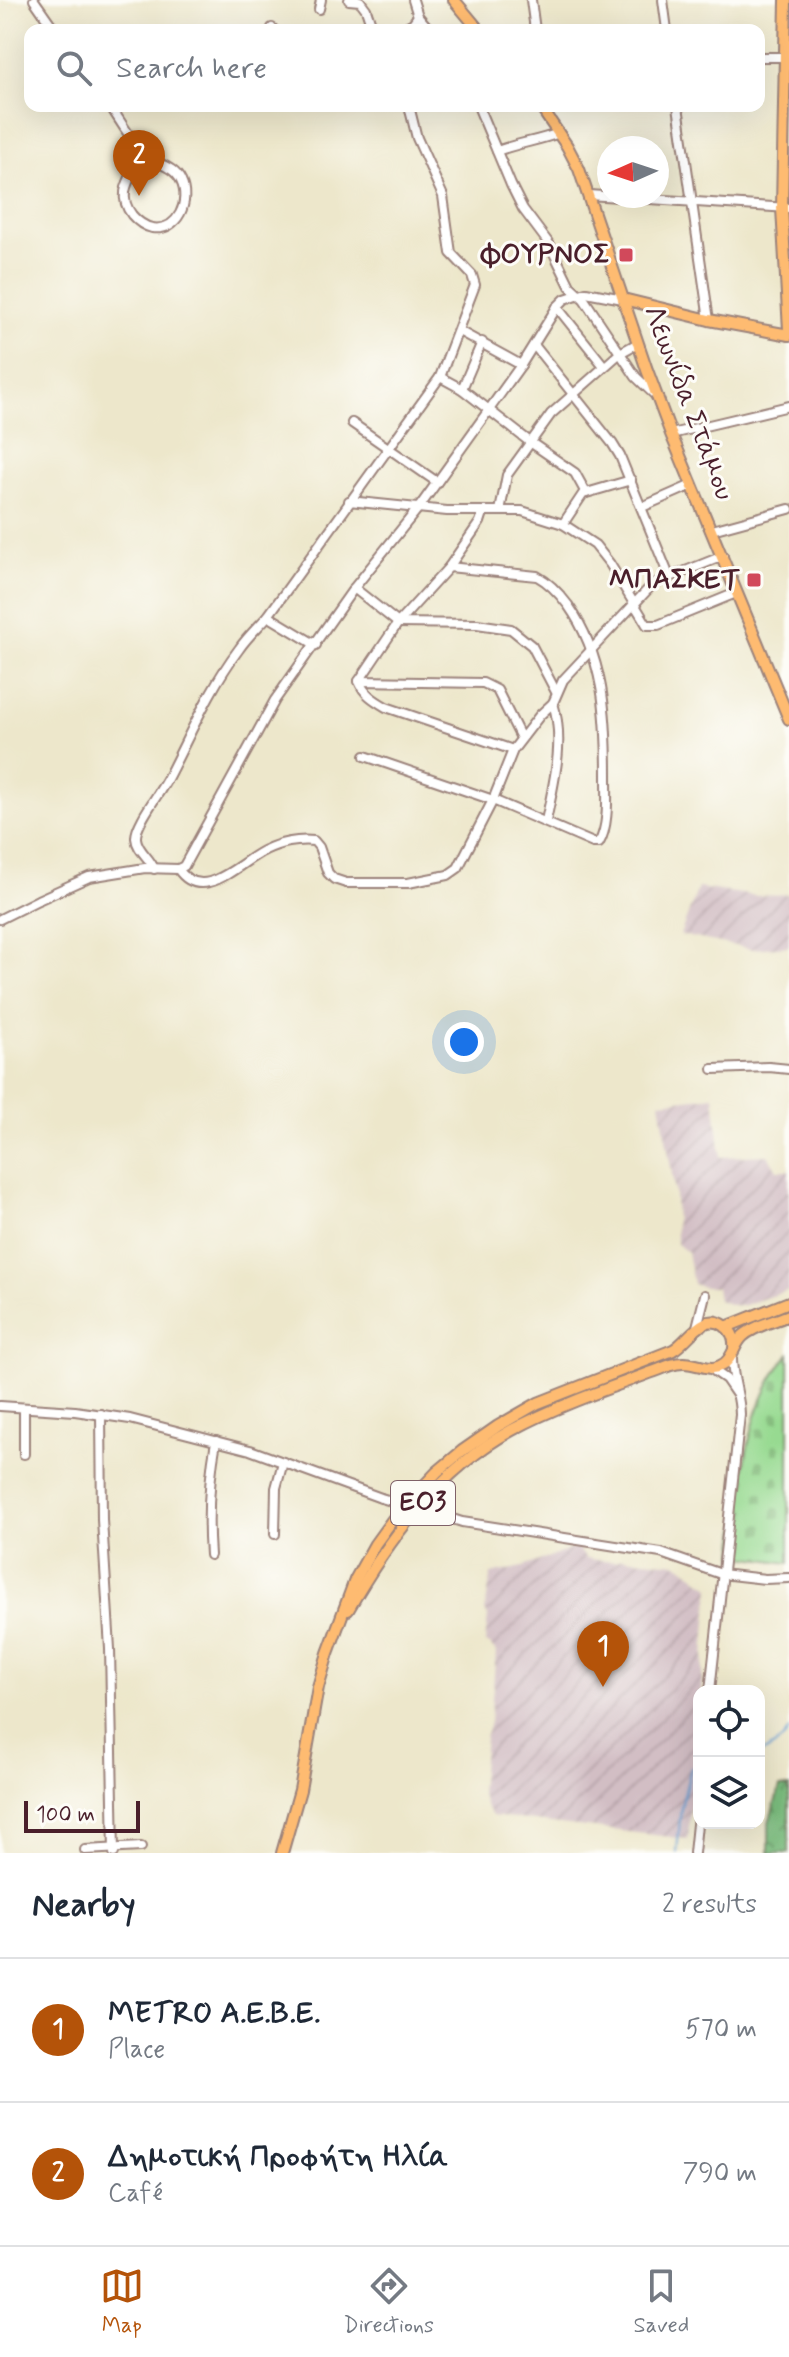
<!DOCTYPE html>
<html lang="en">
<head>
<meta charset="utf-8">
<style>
  body { margin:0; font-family:Mynerve,sans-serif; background:#f2f2f3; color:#1f2937 }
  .controls { position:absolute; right:24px; bottom:24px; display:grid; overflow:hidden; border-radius:16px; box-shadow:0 8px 32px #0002 }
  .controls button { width:72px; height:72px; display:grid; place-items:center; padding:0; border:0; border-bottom:2px solid #e0e1e3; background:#fff; color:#1f2937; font:40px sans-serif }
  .compass { position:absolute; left:597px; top:136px; width:72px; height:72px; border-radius:50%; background:#fff; box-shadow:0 8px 32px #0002; rotate:267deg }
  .scale { position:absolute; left:24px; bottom:20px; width:116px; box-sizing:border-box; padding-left:8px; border:4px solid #4a1f2b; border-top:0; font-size:22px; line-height:28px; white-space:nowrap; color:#4a1f2b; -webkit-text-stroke:6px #fdfcf7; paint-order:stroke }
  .you { position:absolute; left:464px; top:1042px; width:28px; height:28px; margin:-20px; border:6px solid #fff; border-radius:50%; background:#1a73e8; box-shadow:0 0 0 12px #1a73e833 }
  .badge { display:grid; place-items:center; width:52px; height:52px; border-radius:50%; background:#b45309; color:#fff; font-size:26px; font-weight:700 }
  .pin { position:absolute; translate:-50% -66px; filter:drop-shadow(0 2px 4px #0008) }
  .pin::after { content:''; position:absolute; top:42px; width:28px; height:24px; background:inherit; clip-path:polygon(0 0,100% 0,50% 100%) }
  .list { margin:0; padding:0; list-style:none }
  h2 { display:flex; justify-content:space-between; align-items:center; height:104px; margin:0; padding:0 32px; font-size:34px }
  h2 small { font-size:26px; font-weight:400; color:#747a83 }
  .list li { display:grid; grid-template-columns:52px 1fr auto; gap:24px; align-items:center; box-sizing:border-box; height:144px; padding:0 32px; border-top:2px solid #e0e1e3 }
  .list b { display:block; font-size:30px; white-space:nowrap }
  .list p { margin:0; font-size:26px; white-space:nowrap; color:#747a83 }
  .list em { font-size:26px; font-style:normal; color:#747a83 }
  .icon { flex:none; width:44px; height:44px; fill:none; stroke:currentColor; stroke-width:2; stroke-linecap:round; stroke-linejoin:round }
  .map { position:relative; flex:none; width:789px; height:1853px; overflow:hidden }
  .search { position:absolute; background:#fff; box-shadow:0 8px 32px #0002; left:24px; right:24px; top:24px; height:88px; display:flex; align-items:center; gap:20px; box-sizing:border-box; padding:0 28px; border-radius:16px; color:#747a83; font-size:30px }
  .sheet { height:392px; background:#fff }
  nav { display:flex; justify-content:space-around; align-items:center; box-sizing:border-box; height:112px; border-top:2px solid #e0e1e3; background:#fff; font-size:22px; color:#747a83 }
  nav a { display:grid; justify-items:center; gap:4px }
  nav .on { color:#b45309 }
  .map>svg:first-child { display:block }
  .industrial { fill:url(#industrial-furrows) }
  .grass { fill:url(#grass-tufts); stroke:#707c5e; stroke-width:2 }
  .forest { fill:url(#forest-crowns); stroke:#626c53; stroke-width:2 }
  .cemetery { fill:url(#cemetery-stones); stroke:#707c5e; stroke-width:2 }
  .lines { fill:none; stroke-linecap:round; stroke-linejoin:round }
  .stream { stroke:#629fd3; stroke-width:2 }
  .minor-casing { stroke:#9c837b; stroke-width:12 }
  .major-casing { stroke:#9c837b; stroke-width:14 }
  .minor { stroke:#fff; stroke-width:8 }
  .major { stroke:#febb71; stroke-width:10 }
  .minor-bridge-casing { stroke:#9c837b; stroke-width:12; stroke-linecap:butt }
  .minor-bridge { stroke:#fff; stroke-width:8 }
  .poi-dot { fill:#d1495b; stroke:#fdfcf7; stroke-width:3 }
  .labels { text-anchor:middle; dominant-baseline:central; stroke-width:6; stroke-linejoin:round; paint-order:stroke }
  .shield { fill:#fdfcf7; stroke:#806168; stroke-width:2 }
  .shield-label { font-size:26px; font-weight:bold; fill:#4a1f2b }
  .poi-label { font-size:28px; font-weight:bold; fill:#4a1f2b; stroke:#fdfcf7; text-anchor:end }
  .street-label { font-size:28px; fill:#4a1f2b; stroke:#fdfcf7 }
</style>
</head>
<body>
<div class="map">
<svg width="789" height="1853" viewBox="0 0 789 1853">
  <defs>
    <pattern id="industrial-furrows" width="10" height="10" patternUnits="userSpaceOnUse" patternTransform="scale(2)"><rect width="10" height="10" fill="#d2bec4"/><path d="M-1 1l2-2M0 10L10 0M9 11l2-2" fill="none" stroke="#b6a3a9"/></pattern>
    <pattern id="grass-tufts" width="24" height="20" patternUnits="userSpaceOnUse" patternTransform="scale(2)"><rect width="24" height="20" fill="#97da91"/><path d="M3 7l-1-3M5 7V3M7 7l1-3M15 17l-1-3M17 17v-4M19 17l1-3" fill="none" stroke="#84bb7d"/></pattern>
    <pattern id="forest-crowns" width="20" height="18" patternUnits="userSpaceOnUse" patternTransform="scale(2)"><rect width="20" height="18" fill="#79ba7b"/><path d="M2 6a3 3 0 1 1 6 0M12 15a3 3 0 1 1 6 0" fill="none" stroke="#659765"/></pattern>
    <pattern id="cemetery-stones" width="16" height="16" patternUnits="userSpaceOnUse" patternTransform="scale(2)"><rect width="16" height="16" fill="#97da91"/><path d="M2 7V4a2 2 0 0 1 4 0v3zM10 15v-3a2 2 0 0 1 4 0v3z" fill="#84bb7d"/></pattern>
  </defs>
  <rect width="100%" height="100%" fill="#fdfcf7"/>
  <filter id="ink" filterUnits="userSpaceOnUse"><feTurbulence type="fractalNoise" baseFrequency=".0125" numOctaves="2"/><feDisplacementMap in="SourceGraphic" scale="16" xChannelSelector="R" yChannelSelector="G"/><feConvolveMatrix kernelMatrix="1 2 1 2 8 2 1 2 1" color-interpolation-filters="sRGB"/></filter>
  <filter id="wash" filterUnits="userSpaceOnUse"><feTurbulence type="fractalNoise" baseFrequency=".006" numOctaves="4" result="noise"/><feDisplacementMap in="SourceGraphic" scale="32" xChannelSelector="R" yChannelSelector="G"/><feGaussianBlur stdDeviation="1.8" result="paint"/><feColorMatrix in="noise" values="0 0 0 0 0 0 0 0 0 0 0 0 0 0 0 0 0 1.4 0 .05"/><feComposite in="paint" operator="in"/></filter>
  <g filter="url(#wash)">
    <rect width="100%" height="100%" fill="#ede7cb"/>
    <!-- industrial -->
    <g class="industrial">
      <path d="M698,888l59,8 32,-2v52l-38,3 -71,-14z"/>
      <path d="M714,1096l7,61 47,-2 9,15h12v120l-48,16 -9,-1 -14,-5 -2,-13h-12l-11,-3 -6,-32 -11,-9 -1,-51 -15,-90z"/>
      <path d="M577,1547l9,12 31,2 4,-3 57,5 32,24 -9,104h-2l-11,148 -196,-23 -7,-11 -5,-13 5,-55 5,-15 6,-70 -6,-7 -5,-2 3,-27 -3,-5 6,-37 32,-7z"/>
    </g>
    <!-- grass -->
    <path class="grass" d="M672,1355l2,4 -118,47 -1,-5z"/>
    <!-- forest -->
    <path class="forest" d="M780,1787h9v66h-20v-31z"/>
    <!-- cemetery -->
    <path class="cemetery" d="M789,1354v209l-55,-8c8,-67 9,-146 55,-201z"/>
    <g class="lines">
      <!-- stream -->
      <g class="stream">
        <path d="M759,1754c12,-5 24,-12 30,-24"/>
        <path d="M677,1853l4,-46 10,-39"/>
      </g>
    </g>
  </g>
  <g filter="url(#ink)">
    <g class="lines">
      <defs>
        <g id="minor">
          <path d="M34,0l21,30"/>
          <path d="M349,0l11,1 6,8 7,21"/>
          <path d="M531,0l4,30"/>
          <path d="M663,0l4,30"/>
          <path d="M319,9l2,-9"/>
          <path d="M418,16l12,14"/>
          <path d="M272,28l2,2"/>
          <path d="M401,30l12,-7 5,-7 -5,-16"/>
          <path d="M759,57h30"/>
          <path d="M110,106c8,11 27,44 36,50 12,8 29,11 35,25 10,20 -3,51 -29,47 -9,-2 -14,-6 -20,-13 -18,-23 2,-40 10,-62"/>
          <path d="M478,106l33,79 12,24 27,36 20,41 14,13 52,78 20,19"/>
          <path d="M678,106l31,214"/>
          <path d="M497,151c21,-8 41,-10 62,-18"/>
          <path d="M588,195l201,13"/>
          <path d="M557,307l47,59"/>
          <path d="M459,331l62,34"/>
          <path d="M534,345l78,98 8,13 49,120"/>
          <path d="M440,377l22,12 68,53 45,31 11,20"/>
          <path d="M462,389l20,-47"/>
          <path d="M352,423l85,59"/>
          <path d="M671,434l118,-28"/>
          <path d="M349,501l98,10h75l41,13 32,21 15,19 37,61h11l78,-32"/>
          <path d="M642,507l50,-22"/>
          <path d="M500,511l7,-36 44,-61 69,-61 18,-10"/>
          <path d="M483,513l-3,9 -31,45 -51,56 -39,58c5,13 15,19 27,26l127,43"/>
          <path d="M563,524l20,-30 48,-14"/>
          <path d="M712,530l77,-21"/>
          <path d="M354,588l44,35 79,1 34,5 21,17 24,46"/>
          <path d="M268,616l48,29"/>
          <path d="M359,681l124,2 14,7 24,48"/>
          <path d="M365,756l128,44 100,43h6c10,-17 8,-46 8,-67 0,-60 -3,-120 -39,-171 -9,-12 -18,-22 -31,-29l-88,-9"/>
          <path d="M546,821c8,-39 19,-80 7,-118"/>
          <path d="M154,869c-4,-12 -17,-18 -18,-31 -1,-14 24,-45 31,-59 23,-44 42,-90 72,-130 8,-12 19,-22 29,-33l172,-239 35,-92 -3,-10 -21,-22 -8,-57 -26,-58 -8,-32"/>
          <path d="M178,869c25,36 61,-7 87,-19 14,-7 33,-11 49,-9l5,6 9,26 6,6 12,4h62l40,-8 10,-7 35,-68 20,-50 27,-35 13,-12 10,-23 90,-96 70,-28"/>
          <path d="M0,919l38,-19 51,-23 56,-9 33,1 6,-3 91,-166 79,-112 66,-82 101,-141 36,-58 8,-8 21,-7 37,7"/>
          <path d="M713,1069l56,-2 20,2"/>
          <path d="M697,1327l8,-32"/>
          <path d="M710,1368l16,11 11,16"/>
          <path d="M0,1406l75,5 55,8 120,31 131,48"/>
          <path d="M101,1414l1,106 8,129 4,204"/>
          <path d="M24,1454v-45"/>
          <path d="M443,1516l19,6 199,31 60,21 44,5 24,-1"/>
          <path d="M275,1534l1,-46 7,-26"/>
          <path d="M210,1555c-3,-39 -1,-76 6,-114"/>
          <path d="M710,1691l30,-276c0,-20 -9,-39 -8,-60"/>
          <path d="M85,1850l56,-3"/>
          <path d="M694,1853l5,-48"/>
        </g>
        <g id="major">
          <path d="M454,0l25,30"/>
          <path d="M786,0l-4,208 7,122"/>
          <path d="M540,106l27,40 12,23 68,201 24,64 118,285"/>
          <path d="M623,299l86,21 80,15"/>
          <path d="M726,1327l63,-25"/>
          <path d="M348,1610c40,-70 91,-140 164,-180 50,-27 107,-45 159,-65 22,-7 35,8 49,1 13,-5 13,-21 23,-30 11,-10 32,-15 46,-21"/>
          <path d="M282,1853l18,-63 18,-103 10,-34 27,-73 20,-36 21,-29 41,-43 25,-21 36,-25 40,-23 135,-53c16,-9 30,-40 52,-24 8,6 10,14 9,23"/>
        </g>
      </defs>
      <!-- minor casing -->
      <use href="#minor" class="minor-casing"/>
      <!-- major casing -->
      <use href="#major" class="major-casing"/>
      <!-- minor -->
      <use href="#minor" class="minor"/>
      <!-- major -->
      <use href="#major" class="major"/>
      <defs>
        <path id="minor-bridge" d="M381,1498l62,18"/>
      </defs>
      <!-- minor-bridge casing -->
      <use href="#minor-bridge" class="minor-bridge-casing"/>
      <!-- minor-bridge -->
      <use href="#minor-bridge" class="minor-bridge"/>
    </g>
  </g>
  <!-- markers -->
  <g class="poi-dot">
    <rect x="618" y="247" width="16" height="16" rx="4"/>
    <rect x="746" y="572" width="16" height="16" rx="4"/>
  </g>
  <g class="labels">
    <!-- shield labels -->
    <rect class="shield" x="391" y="1481" width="64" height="44" rx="6"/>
    <g class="shield-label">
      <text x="423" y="1503">ΕΟ3</text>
    </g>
    <!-- poi labels -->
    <g class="poi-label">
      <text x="610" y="255">ΦΟΥΡΝΟΣ</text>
      <text x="738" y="580">ΜΠΑΣΚΕΤ</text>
    </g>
    <!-- street labels -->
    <g class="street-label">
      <text transform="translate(688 403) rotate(69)">Λεωνίδα Στάμου</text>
    </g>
  </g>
</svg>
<div class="controls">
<button><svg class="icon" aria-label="locate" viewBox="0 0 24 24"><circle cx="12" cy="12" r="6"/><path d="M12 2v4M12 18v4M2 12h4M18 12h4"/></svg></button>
<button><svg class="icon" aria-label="layers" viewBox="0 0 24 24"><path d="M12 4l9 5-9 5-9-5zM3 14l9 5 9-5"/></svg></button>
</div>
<svg class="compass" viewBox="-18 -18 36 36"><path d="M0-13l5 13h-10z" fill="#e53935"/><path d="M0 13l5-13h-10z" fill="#747a83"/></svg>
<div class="scale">100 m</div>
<div class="you"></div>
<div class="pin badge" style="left:603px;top:1687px">1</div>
<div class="pin badge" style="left:139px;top:196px">2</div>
<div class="search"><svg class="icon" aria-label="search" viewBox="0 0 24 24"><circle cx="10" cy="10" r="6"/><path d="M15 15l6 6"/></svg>Search here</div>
</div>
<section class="sheet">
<h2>Nearby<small>2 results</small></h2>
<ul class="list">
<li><span class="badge">1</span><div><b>METRO Α.Ε.Β.Ε.</b><p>Place</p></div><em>570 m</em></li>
<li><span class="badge">2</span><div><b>Δημοτική Προφήτη Ηλία</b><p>Café</p></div><em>790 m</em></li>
</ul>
</section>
<nav>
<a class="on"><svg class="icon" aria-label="map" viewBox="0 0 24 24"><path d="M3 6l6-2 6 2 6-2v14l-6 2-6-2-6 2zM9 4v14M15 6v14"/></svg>Map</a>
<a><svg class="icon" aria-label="directions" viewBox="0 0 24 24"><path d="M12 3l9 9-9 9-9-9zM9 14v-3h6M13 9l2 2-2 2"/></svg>Directions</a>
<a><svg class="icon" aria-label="saved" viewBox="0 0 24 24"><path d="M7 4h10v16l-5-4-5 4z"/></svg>Saved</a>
</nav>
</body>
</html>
